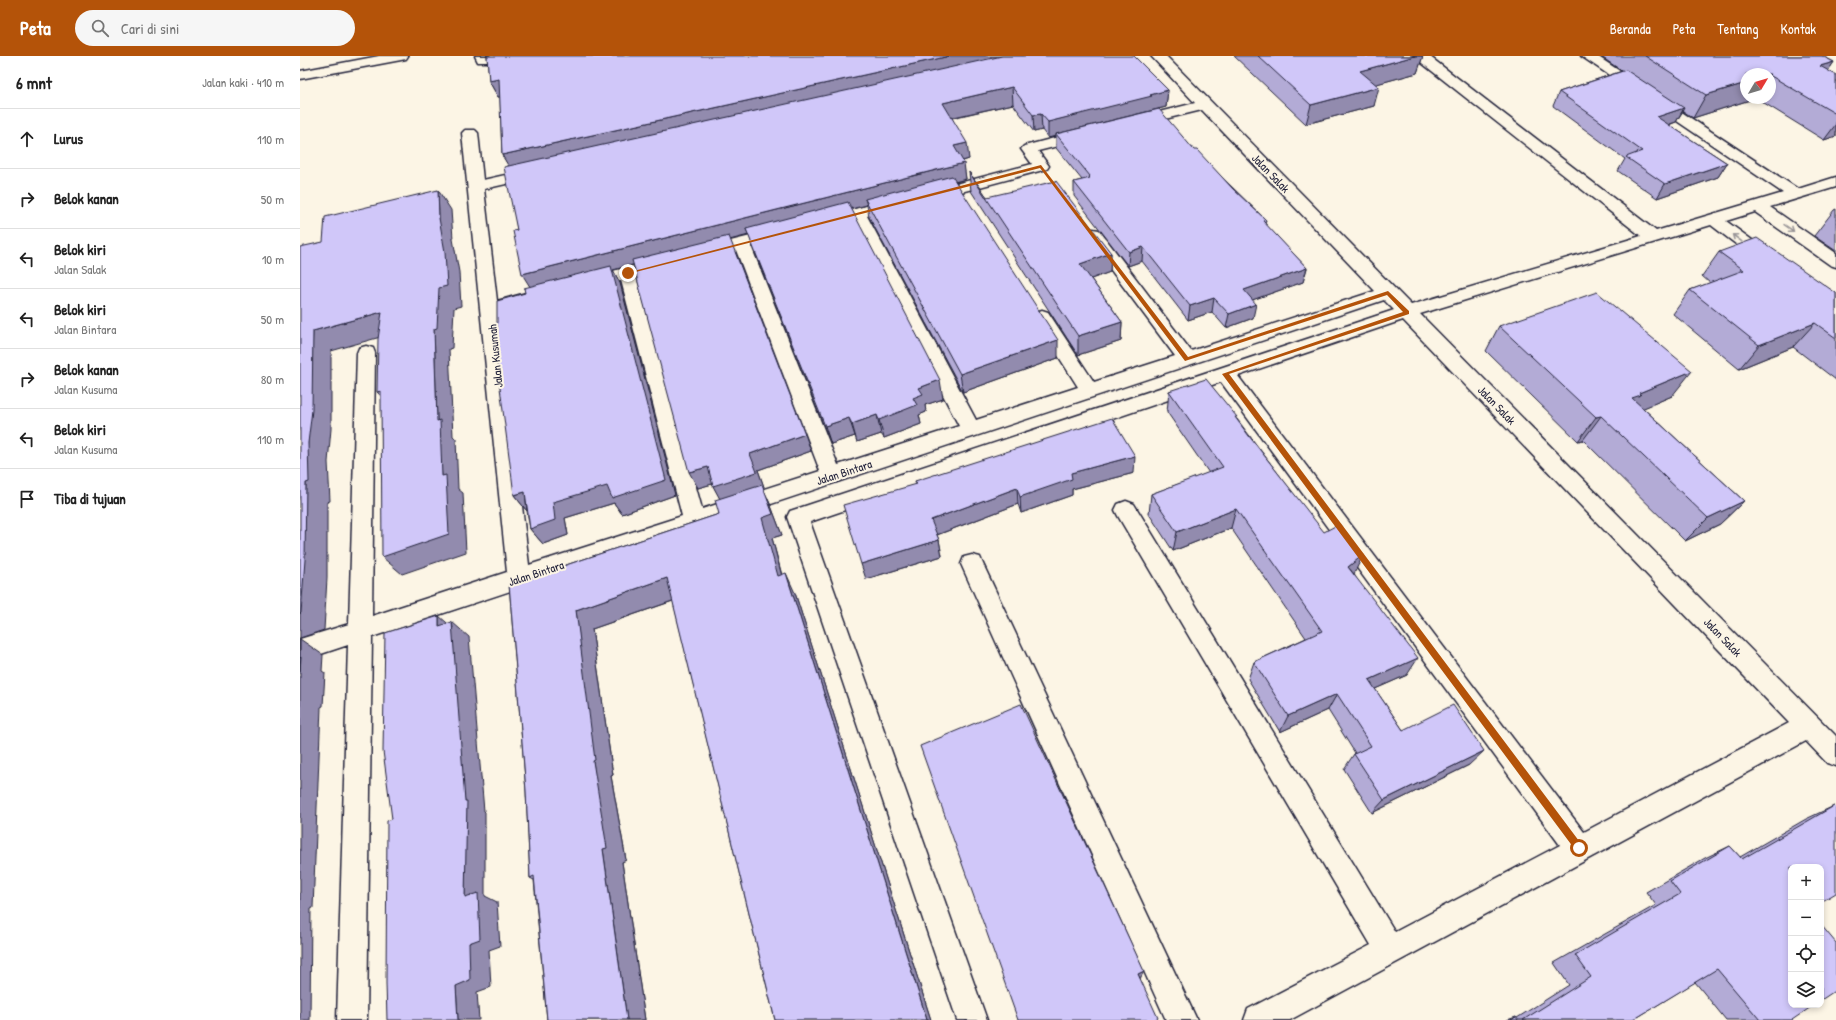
<!DOCTYPE html>
<html lang="id">
<head>
<meta charset="utf-8">
<style>
  body { margin:0; font-family:"Patrick Hand",sans-serif; background:#f6f6f6; color:#222 }
  .controls { position:absolute; right:12px; bottom:12px; display:grid; overflow:hidden; border-radius:8px; box-shadow:0 2px 6px #0003 }
  .controls button { width:36px; height:36px; display:grid; place-items:center; padding:0; border:0; border-bottom:1px solid #e0e0e0; background:#fff; color:#222; font:20px sans-serif }
  .compass { position:absolute; left:1440px; top:12px; width:36px; height:36px; border-radius:50%; background:#fff; box-shadow:0 2px 6px #0003; rotate:52deg }
  .stop { position:absolute; width:12px; height:12px; margin:-9px; border:3px solid #b45309; border-radius:50%; background:#fff }
  .stop.end { background:#b45309; border-color:#fff; box-shadow:0 1px 4px #0008 }
  .list { margin:0; padding:0; list-style:none }
  h2 { display:flex; justify-content:space-between; align-items:center; height:52px; margin:0; padding:0 16px; font-size:17px }
  h2 small { font-size:13px; font-weight:400; color:#767676 }
  .list li { display:grid; grid-template-columns:26px 1fr auto; gap:12px; align-items:center; box-sizing:border-box; height:60px; padding:0 16px; border-top:1px solid #e0e0e0 }
  .list b { display:block; font-size:15px; white-space:nowrap }
  .list p { margin:0; font-size:13px; white-space:nowrap; color:#767676 }
  .list em { font-size:13px; font-style:normal; color:#767676 }
  .icon { flex:none; width:22px; height:22px; fill:none; stroke:currentColor; stroke-width:2; stroke-linecap:round; stroke-linejoin:round }
  .map { position:relative; flex:none; width:1536px; height:964px; overflow:hidden }
  header { display:flex; align-items:center; gap:24px; box-sizing:border-box; height:56px; padding:0 20px; background:#b45309; color:#fff }
  header strong { font-size:19px }
  nav { display:flex; gap:22px; margin-inline-start:auto; font-size:14px }
  .search { width:280px; height:36px; background:#f6f6f6; display:flex; align-items:center; gap:10px; box-sizing:border-box; padding:0 14px; border-radius:22px; color:#767676; font-size:15px }
  main { display:flex }
  aside { flex:1; background:#fff }
  .map>svg:first-child { display:block }
  .lines { fill:none; stroke-linecap:round; stroke-linejoin:round }
  .minor-casing { stroke:#22223b; stroke-width:3 }
  .minor { fill:#fcf5e5; fill-rule:evenodd }
  .wall { fill:#b3abd6; stroke:#22223b; fill-rule:evenodd }
  .shaded-wall { fill:#928bae; stroke:#22223b }
  .building { fill:#d0c7f9; stroke:#22223b }
  .oneway { stroke:#9a9698 }
  .route { fill:#b45309 }
  .labels { text-anchor:middle; dominant-baseline:central; stroke-width:4; stroke-linejoin:round; paint-order:stroke }
  .street-label { font-size:12px; fill:#22223b; stroke:#fcf5e5 }
</style>
</head>
<body>
<header>
<strong>Peta</strong>
<div class="search"><svg class="icon" aria-label="search" viewBox="0 0 24 24"><circle cx="10" cy="10" r="6"/><path d="M15 15l6 6"/></svg>Cari di sini</div>
<nav><a>Beranda</a><a>Peta</a><a>Tentang</a><a>Kontak</a></nav>
</header>
<main>
<aside>
<h2>6 mnt<small>Jalan kaki · 410 m</small></h2>
<ul class="list">
<li><svg class="icon" aria-label="ahead" viewBox="0 0 24 24"><path d="M12 20V5M6 11l6-6 6 6"/></svg><div><b>Lurus</b></div><em>110 m</em></li>
<li><svg class="icon" aria-label="right" viewBox="0 0 24 24"><path d="M7 20v-9h11M14 6l5 5-5 5"/></svg><div><b>Belok kanan</b></div><em>50 m</em></li>
<li><svg class="icon" aria-label="left" viewBox="0 0 24 24"><path d="M17 20v-9H6M10 6l-5 5 5 5"/></svg><div><b>Belok kiri</b><p>Jalan Salak</p></div><em>10 m</em></li>
<li><svg class="icon" aria-label="left" viewBox="0 0 24 24"><path d="M17 20v-9H6M10 6l-5 5 5 5"/></svg><div><b>Belok kiri</b><p>Jalan Bintara</p></div><em>50 m</em></li>
<li><svg class="icon" aria-label="right" viewBox="0 0 24 24"><path d="M7 20v-9h11M14 6l5 5-5 5"/></svg><div><b>Belok kanan</b><p>Jalan Kusuma</p></div><em>80 m</em></li>
<li><svg class="icon" aria-label="left" viewBox="0 0 24 24"><path d="M17 20v-9H6M10 6l-5 5 5 5"/></svg><div><b>Belok kiri</b><p>Jalan Kusuma</p></div><em>110 m</em></li>
<li><svg class="icon" aria-label="arrive" viewBox="0 0 24 24"><path d="M6 21V4h12l-3 4 3 4H6"/></svg><div><b>Tiba di tujuan</b></div></li>
</ul>
</aside>
<div class="map">
<svg width="1536" height="964" viewBox="0 0 1536 964">
  <rect width="100%" height="100%" fill="#fcf5e5"/>
  <filter id="ink" filterUnits="userSpaceOnUse"><feTurbulence type="fractalNoise" baseFrequency=".025" numOctaves="2"/><feDisplacementMap in="SourceGraphic" scale="8" xChannelSelector="R" yChannelSelector="G"/><feConvolveMatrix kernelMatrix="1 2 1 2 8 2 1 2 1" color-interpolation-filters="sRGB"/></filter>
  <g filter="url(#ink)">
    <g class="lines">
      <defs>
        <g id="minor">
          <path d="M79,0h29l-2,3 -5,1 -101,19v-8z"/>
          <path d="M175,0h14l1,3 -2,3h-10z"/>
          <path d="M851,0h15l245,249 230,-69 -228,-180h16l227,175 127,-38 -202,-137h16l201,133 38,-12v10l-66,20 66,46v14l-6,-2 -75,-53 -29,9 48,35 3,4 -3,4 -6,2 -6,-2 -51,-39 -291,89 416,422v30l-9,-3 -21,-22 -516,279h-46l4,-11 123,-64 -253,-429 -3,-6 3,-6 8,-3 8,3 261,428 165,-87 -339,-463 -411,140 177,498h-30l-170,-503 3,-6 604,-201 -10,-10 -1012,337 -5,383h-30l11,-375 -48,16v-22l49,-15 8,-271 2,-5 7,-2 7,2 2,5 -3,263 135,-44 -45,-439 3,-3h10l3,3 5,47 53,-12 6,2 2,3 -2,3 -58,13 13,112 29,-8 6,2 3,4 -3,4 -33,10 30,252 153,-49 -61,-236 -33,9 -6,-2 -3,-4 3,-4 81,-21 6,2 3,4 -3,4 -31,8 64,233 118,-38 -84,-221 -32,8 -6,-1 -3,-4 3,-4 81,-20 6,1 2,4 -2,4 -34,8 87,219 121,-39 -106,-206 -27,7 -6,-1 -2,-4 2,-4 77,-20 6,2 2,3 -2,3 -36,10 109,204 102,-33 -45,-71 3,-4 6,-2 6,2 46,70 81,-26 -88,-118 -2,-4 2,-4 6,-1 6,1 92,121 184,-60 -173,-181 -66,16 -5,-1 -2,-3 2,-3 64,-16zM1103,264l386,403 -205,109 -346,-456z"/>
          <path d="M785,74l5,2 3,3 -3,3 -52,13 11,15 -2,3 -116,31 -6,-2 -2,-3 2,-3 107,-28 -11,-15 3,-3z"/>
          <path d="M672,499l8,2 3,7 214,456h-31l-205,-456 3,-7z"/>
        </g>
      </defs>
      <!-- minor casing -->
      <use href="#minor" class="minor-casing"/>
      <!-- minor -->
      <use href="#minor" class="minor"/>
    </g>
    <!-- wall -->
    <g class="wall">
      <path d="M187,0l681,34 -2,17 -16,4 44,39 72,70 -1,4 42,44 -4,14 -51,18 1,18 -27,10 -14,-16 -24,8 -46,-59 -14,5 -54,-70v-14l8,-2 -26,-32v-12l-8,2 -6,-8 -8,2 -21,-28 -61,14 17,41 -6,2 3,18 -10,3 102,176 -95,34 -94,-175 -2,-12 -16,4 92,190 -18,6 1,7 -7,3 2,9 -37,14 -3,-4 -24,8 -2,-6 -24,8 -78,-196 -4,-13 -19,5 81,211 -53,19 6,17 -1,1 8,18 11,29 -10,3 10,37 13,18 136,427h-156l-102,-419 -81,28 21,146 -2,1 15,84 -4,2 23,158h-98l-13,-140 -4,-2 -4,-87 -17,-207 210,-70 1,-16 -8,-14 -14,4 -65,-223 -20,5 7,13 55,212 -53,19 -8,-11 -49,15 3,17 -25,9 -13,-15 -3,-18 -13,-16 11,-202 5,-7 -13,-56 -8,-64 -7,-11 -2,-58h-2l-9,-16z"/>
      <path d="M934,0h189l-6,17 -41,11 -2,22 -68,18z"/>
      <path d="M1300,0h222l12,6 -6,9 8,4v61l-12,4 -68,-42 -63,20 -10,-7 -7,11 -7,3 58,38 -9,14 -61,21 -39,-27 7,-12 -72,-53 6,-14 63,-21zM1470,18v24h-24z"/>
      <path d="M669,116l18,25 124,56 -1,19 -19,7 31,43 -1,19 -43,14 -107,-164z"/>
      <path d="M1536,153v42l-22,-15 20,-26z"/>
      <path d="M1419,196l117,41v87l-43,-33 -54,22 -66,-55 17,-24 20,-7 -8,-7z"/>
      <path d="M1199,270l173,70 -29,12 101,93 -24,23 -35,17 -102,-101 -5,1 -92,-90z"/>
      <path d="M869,335l68,28 117,155 53,101 -32,14 28,41 66,35 -97,48 -28,-44 10,-15 1,-1 -27,-43 -48,22 -32,-53 6,-17 52,-24 -75,-110 -58,23 -24,-37 2,-20 58,-21 -42,-61z"/>
      <path d="M834,417l-62,16v6l-51,18 -3,-9 -81,31 2,5 3,16 -76,23 50,-95 -1,-3z"/>
      <path d="M1534,750l-43,61 1,153h-66l-31,-38 -62,38h-126l9,-3 1,1 52,-33 -15,-22 102,-58 -10,-13 59,-34 25,-12 10,11 66,-38z"/>
    </g>
    <!-- shaded-wall -->
    <g class="shaded-wall">
      <path d="M650,0h74l-512,116 -10,-17z"/>
      <path d="M1115,0h8l-6,17 -62,17 5,-19z"/>
      <path d="M1534,6l-16,23 2,-19z"/>
      <path d="M199,23l8,16 -9,2 -9,-16z"/>
      <path d="M1446,27v15h11h-1l-63,20 13,-23z"/>
      <path d="M712,31l1,17 -68,15 -2,-16z"/>
      <path d="M1079,31l-5,19 -68,18 5,-19z"/>
      <path d="M868,34l-2,17 -110,27v2l-8,2v-16z"/>
      <path d="M1384,52l-8,14 -27,9 8,-14z"/>
      <path d="M741,58l1,16 -8,2 -1,-17z"/>
      <path d="M1536,68v12l-12,4z"/>
      <path d="M667,87l2,16 -13,4 -2,-17z"/>
      <path d="M664,107l2,16 -98,25 -3,-5 2,6 -118,30 -3,-6 3,6 -136,35 7,13 55,212 -53,19 -8,-11 -49,15 3,17 -25,9 -13,-15 23,-27 -21,-212 -10,-16z"/>
      <path d="M1427,107l-9,14 -61,21 8,-14z"/>
      <path d="M138,134l13,20 2,29 6,33 2,34 -7,2 -2,40 -3,1 4,87 3,3 2,50 5,4 3,59 -64,22 -20,-17 60,-81 -5,-55 -3,-92 5,-111z"/>
      <path d="M843,191l-1,14 -14,5 1,-14z"/>
      <path d="M811,197l-1,19 -30,11v-19z"/>
      <path d="M1007,212l-4,14 -62,22 3,-14z"/>
      <path d="M914,242l-2,14 -24,8 2,-14z"/>
      <path d="M956,248l-3,14 -27,10 3,-14z"/>
      <path d="M82,256l16,20 -67,19v78l-3,33 2,39 -3,1v76l-3,52 -24,8v-24l13,-283z"/>
      <path d="M822,266l-1,19 -43,14v-19z"/>
      <path d="M1515,267l-22,24 -54,22 20,-24z"/>
      <path d="M758,284v18l-95,34 -3,-18z"/>
      <path d="M1392,315l-20,25 -47,20 7,-18 7,-5z"/>
      <path d="M640,324l3,19 -18,6 1,7 -7,3 2,9 -37,14 -5,-18 34,-22 6,-10z"/>
      <path d="M81,335l14,20 -18,-19z"/>
      <path d="M577,359l4,19 -24,8 -5,-18z"/>
      <path d="M1301,360l-18,24 -5,1 18,-24z"/>
      <path d="M549,362l6,18 -24,8 -6,-18z"/>
      <path d="M505,378l6,17 -53,19 6,17 -1,1 8,18 11,29 -10,3 15,58 -66,-95 -8,-15 37,-32z"/>
      <path d="M835,400l-1,17 -62,16v6l-51,18 -1,-16 51,-24z"/>
      <path d="M408,411l8,16 -18,5 -9,-16z"/>
      <path d="M717,432l1,16 -84,32 -3,-16z"/>
      <path d="M225,436l2,19 -13,-16z"/>
      <path d="M1444,445l-24,23 -35,17 23,-23z"/>
      <path d="M936,453l-5,19 -58,23 4,-19z"/>
      <path d="M639,484l3,16 -76,23 -5,-15z"/>
      <path d="M1063,499l-9,19 -6,-7z"/>
      <path d="M486,517l9,20 136,427h-4z"/>
      <path d="M367,522l14,20 -89,31 21,146 -2,1 15,84 -4,2 23,158h-18l-24,-171 -27,-239z"/>
      <path d="M139,560l14,12 -1,-6 17,15 15,174 1,1v84l12,6 3,44 -11,4 2,37 -14,5 2,28h-21l-2,-34 13,-43 -4,-46v-96l-26,-175z"/>
      <path d="M0,583l23,16 -1,16 3,2 -2,33 -2,1 -8,201 -2,1 -1,111h-10z"/>
      <path d="M1118,602l-11,17 -48,21 10,-16z"/>
      <path d="M1037,638l-9,16 -48,22 8,-16z"/>
      <path d="M1184,695l-15,14 -97,48 12,-13z"/>
      <path d="M844,915l-4,8 -2,-5z"/>
    </g>
    <!-- building -->
    <g class="building">
      <path d="M187,0h463l-448,99 -3,-76 -10,2z"/>
      <path d="M702,0h132l34,34 -18,5 2,1 -104,26 -7,-8 -8,1 -21,-28 -69,16 24,40 -13,3 10,17 -442,111 -9,-43 4,-1 -13,-63z"/>
      <path d="M958,0h157l-55,15 19,16 -68,18z"/>
      <path d="M1345,0h177l12,6 -14,4 16,9v39l-65,-38h-1v-2h-24v9l-40,12z"/>
      <path d="M1326,14l58,38 -27,9 70,46 -62,21 -39,-27 16,-6 -83,-59z"/>
      <path d="M859,53l35,41h3l36,39 33,31 -3,1 44,47 -63,22 12,14 -27,10 -15,-16 -24,8 -47,-59 -14,5 -55,-70 16,-4 -1,-1 1,-1 -34,-42z"/>
      <path d="M669,116l18,25 69,-16 55,72 -31,11 42,58 -44,14z"/>
      <path d="M652,120l106,164 -98,34 -95,-175z"/>
      <path d="M138,134l1,28 6,34 2,34 -8,2 -2,40 -3,1 3,92 3,-1 2,56 4,-1 3,59 -67,23 -1,-166 -4,1 1,-53 4,-27 -69,19 -1,79 -4,33 1,39 -3,1 -1,77 -4,53 -1,1v-367l23,-5 2,-25z"/>
      <path d="M548,146l92,178 -21,8 4,6 -10,4 4,7 -38,15 -2,-5 -25,9 -3,-6 -24,8 -79,-197z"/>
      <path d="M429,180l76,198 -55,20 7,18 -44,14 -5,-19 -19,5 -57,-212z"/>
      <path d="M1457,182l79,55v45l-21,-15 -56,22 -69,-55 54,-20 -25,-18z"/>
      <path d="M311,210l55,214 -54,18 -5,-12 -54,16 2,18 -25,9 -5,-37 -11,3 -2,-16 -15,-114v-64l28,-8 -1,-5z"/>
      <path d="M1297,236l95,79 -53,22 2,2 -9,3 112,103 -36,17 -107,-102 -5,1 -97,-91z"/>
      <path d="M906,323l31,38h-2l14,19 75,96 15,-8 24,31 -15,12 70,91 -49,22 34,50 50,-25 31,46 -100,49 -30,-46 17,-8 -34,-52 -49,22 -34,-54 68,-31 -86,-122 -59,23 -26,-38 72,-27 -54,-76z"/>
      <path d="M812,362l23,38 -64,17 1,6 -52,18 -3,-9 -86,32 8,20 -78,24 -18,-59 74,-21 -2,-3z"/>
      <path d="M462,429l11,29 -11,4 16,58 8,-3 141,447h-152l-108,-442 -91,32 19,150 -2,1 14,87 -4,1 24,171h-80l-13,-144 -4,2 -4,-87 -17,-207 210,-70 -4,-14z"/>
      <path d="M139,560v10l13,-4 13,179h2l-2,96 13,-4 2,46 -11,4 1,37 -14,6 2,34h-71l-1,-37 1,-162 5,-2 -9,-68 2,-118z"/>
      <path d="M1,601l-1,15v-14z"/>
      <path d="M721,648l123,267 -6,3 20,44 -4,2h-136l-98,-274z"/>
      <path d="M1534,750l2,2v85l-15,9v-35h-30v138h23l-22,15h-32l-43,-51 -84,51h-110l68,-43 -16,-22 105,-61 -10,-13 60,-35 12,13z"/>
      <path d="M1521,869l15,18v47l-15,10z"/>
      <path d="M1216,961l2,3h-7z"/>
    </g>
    <!-- one-way arrows -->
    <defs><path id="oneway-shaft" d="M-6 0H5M1.5-3L5.5 0L1.5 3" fill="none" stroke-width="1.6" stroke-linecap="round" stroke-linejoin="round"/></defs>
    <g class="oneway">
      <use href="#oneway-shaft" transform="translate(1489 172) rotate(35)"/>
      <use href="#oneway-shaft" transform="translate(1437 182) rotate(-143)"/>
    </g>
  </g>
  <!-- route -->
  <path class="route" d="M741,109l147,192 200,-66 21,20v3l-180,60 353,471v6h-6l-354,-477 181,-62 -16,-17 -202,66 -145,-193 -412,106 -2,-1z"/>
  <g class="labels">
    <!-- street labels -->
    <g class="street-label">
      <text transform="translate(971 117) rotate(46)">Jalan Salak</text>
      <text transform="translate(195 300) rotate(-96)">Jalan Kusumah</text>
      <text transform="translate(1197 349) rotate(46)">Jalan Salak</text>
      <text transform="translate(544 416) rotate(-18)">Jalan Bintara</text>
      <text transform="translate(236 517) rotate(-18)">Jalan Bintara</text>
      <text transform="translate(1423 581) rotate(46)">Jalan Salak</text>
    </g>
  </g>
</svg>
<div class="controls">
<button>+</button>
<button>−</button>
<button><svg class="icon" aria-label="locate" viewBox="0 0 24 24"><circle cx="12" cy="12" r="6"/><path d="M12 2v4M12 18v4M2 12h4M18 12h4"/></svg></button>
<button><svg class="icon" aria-label="layers" viewBox="0 0 24 24"><path d="M12 4l9 5-9 5-9-5zM3 14l9 5 9-5"/></svg></button>
</div>
<svg class="compass" viewBox="-18 -18 36 36"><path d="M0-13l5 13h-10z" fill="#e53935"/><path d="M0 13l5-13h-10z" fill="#767676"/></svg>
<div class="stop" style="left:1279px;top:792px"></div>
<div class="stop end" style="left:328px;top:217px"></div>
</div>
</main>
</body>
</html>
